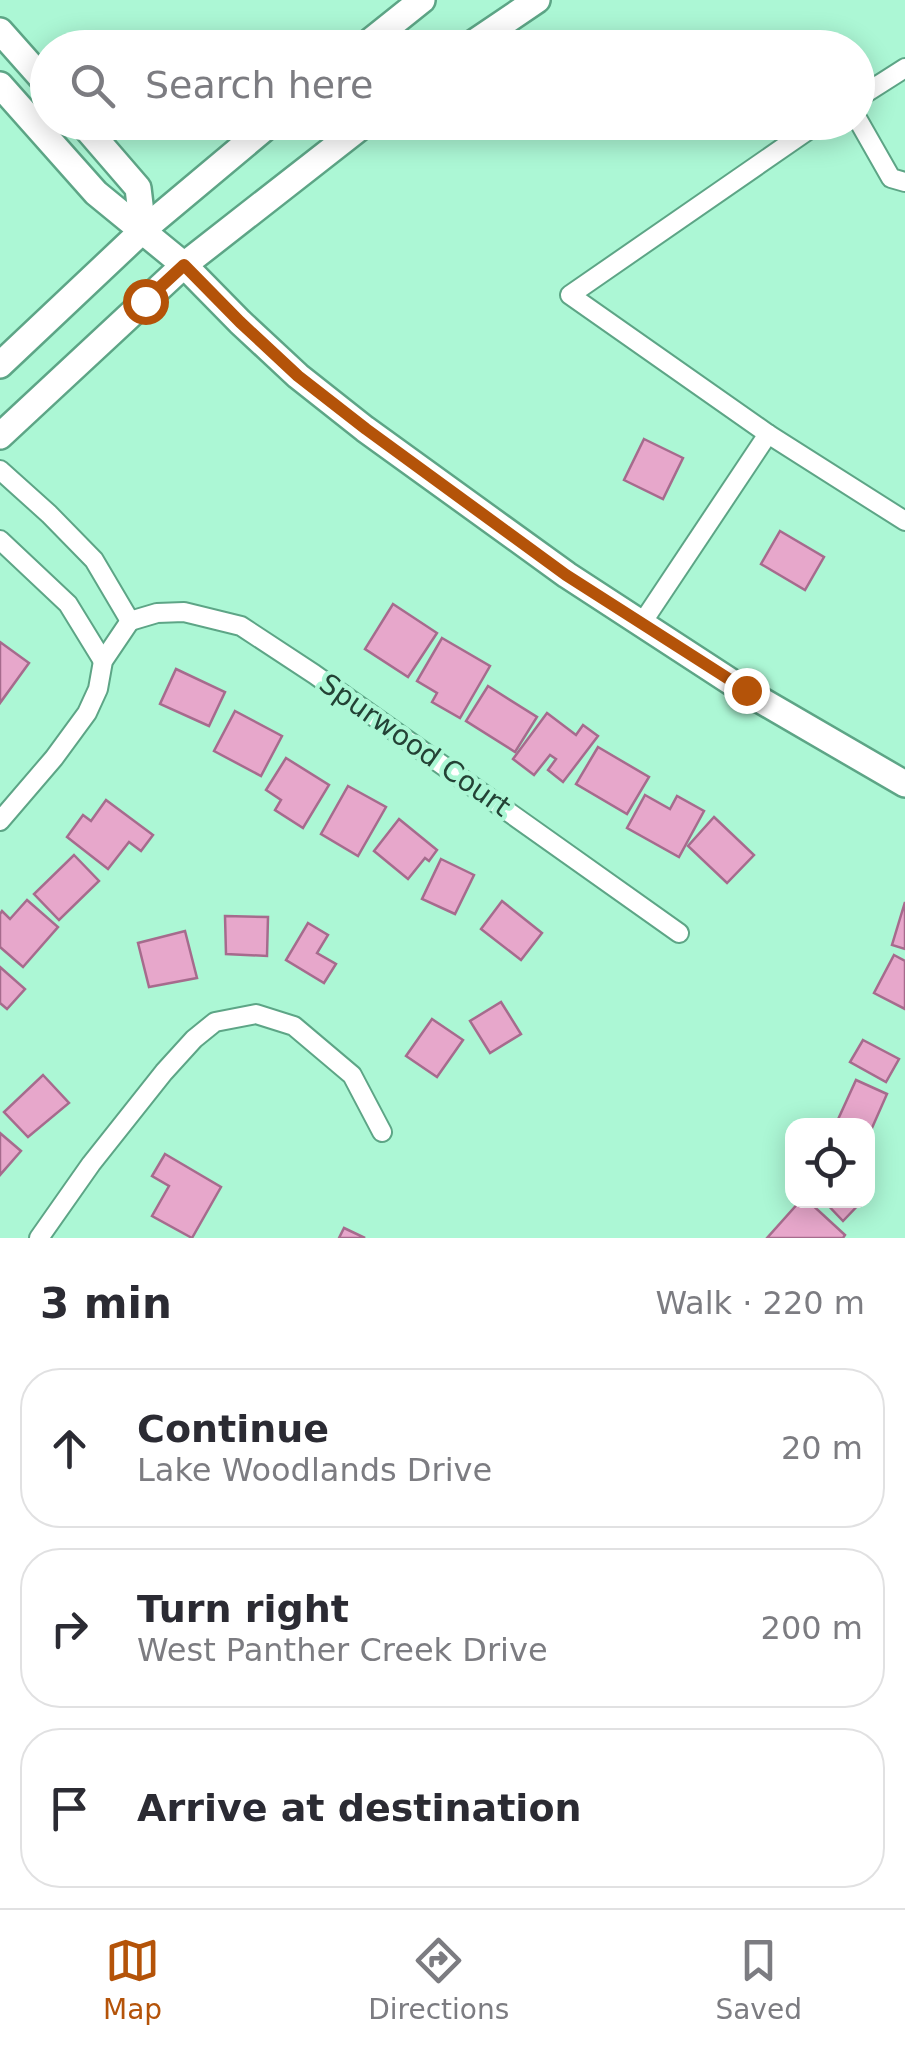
<!DOCTYPE html>
<html lang="en">
<head>
<meta charset="utf-8">
<style>
  body { margin:0; font-family:"DejaVu Sans",sans-serif; background:#f7f7f7; color:#2b2b33 }
  .controls { position:absolute; right:30px; bottom:30px; display:grid; overflow:hidden; border-radius:20px; box-shadow:0 5px 25px #0003 }
  .controls button { width:90px; height:90px; display:grid; place-items:center; padding:0; border:0; border-bottom:2px solid #e1e1e2; background:#fff; color:#2b2b33; font:50px sans-serif }
  .stop { position:absolute; width:30px; height:30px; margin:-22px; border:8px solid #b45309; border-radius:50%; background:#fff }
  .stop.end { background:#b45309; border-color:#fff; box-shadow:0 2px 10px #0008 }
  .list { margin:0; padding:0; list-style:none }
  h2 { display:flex; justify-content:space-between; align-items:center; height:130px; margin:0; padding:0 40px; font-size:42px }
  h2 small { font-size:32px; font-weight:400; color:#7c7c81 }
  .list li { display:grid; grid-template-columns:65px 1fr auto; gap:30px; align-items:center; box-sizing:border-box; height:160px; margin:0 20px 20px; padding:0 20px; border:2px solid #e1e1e2; border-radius:40px }
  .list b { display:block; font-size:38px; white-space:nowrap }
  .list p { margin:0; font-size:32px; white-space:nowrap; color:#7c7c81 }
  .list em { font-size:32px; font-style:normal; color:#7c7c81 }
  .icon { flex:none; width:55px; height:55px; fill:none; stroke:currentColor; stroke-width:2; stroke-linecap:round; stroke-linejoin:round }
  .map { position:relative; flex:none; width:905px; height:1238px; overflow:hidden }
  .search { position:absolute; background:#fff; box-shadow:0 5px 25px #0003; left:30px; right:30px; top:30px; height:110px; display:flex; align-items:center; gap:25px; box-sizing:border-box; padding:0 35px; border-radius:55px; color:#7c7c81; font-size:38px }
  .sheet { height:670px; background:#fff }
  nav { display:flex; justify-content:space-around; align-items:center; box-sizing:border-box; height:140px; border-top:2px solid #e1e1e2; background:#fff; font-size:28px; color:#7c7c81 }
  nav a { display:grid; justify-items:center; gap:5px }
  nav .on { color:#b45309 }
  .map>svg:first-child { display:block }
  .building { fill:#e7a7cb; stroke:#a66b8d; stroke-width:2.5 }
  .lines { fill:none; stroke-linecap:round; stroke-linejoin:round }
  .street-casing { stroke:#5da586; stroke-width:22 }
  .secondary-casing { stroke:#5da586; stroke-width:30 }
  .street { stroke:#fff; stroke-width:18 }
  .secondary { stroke:#fff; stroke-width:25 }
  .route { stroke:#b45309; stroke-width:12 }
  .labels { text-anchor:middle; dominant-baseline:central; stroke-width:9; stroke-linejoin:round; paint-order:stroke }
  .street-label { font-size:28px; fill:#234235; stroke:#acf7d5 }
</style>
</head>
<body>
<div class="map">
<svg width="905" height="1238" viewBox="0 0 905 1238">
  <rect width="100%" height="100%" fill="#acf7d5"/>
  <!-- building -->
  <g class="building">
    <path d="M644,439l39,19 -20,41 -39,-19z"/>
    <path d="M780,531l44,26 -19,33 -44,-26z"/>
    <path d="M393,604l44,29 -29,44 -43,-28z"/>
    <path d="M442,638l48,28 -30,52 -28,-16 5,-9 -20,-12z"/>
    <path d="M0,642l29,21 -29,40z"/>
    <path d="M176,669l49,23 -16,34 -49,-22z"/>
    <path d="M488,686l49,31 -22,35 -49,-31z"/>
    <path d="M235,711l47,25 -21,40 -47,-25z"/>
    <path d="M547,713l29,22 7,-10 15,11 -35,46 -15,-12 8,-11 -6,-4 -16,20 -21,-16z"/>
    <path d="M598,747l51,30 -22,37 -51,-30z"/>
    <path d="M286,758l43,27 -26,43 -28,-18 6,-10 -15,-10z"/>
    <path d="M348,786l38,21 -28,49 -37,-22z"/>
    <path d="M645,795l25,14 7,-13 27,15 -25,46 -52,-29z"/>
    <path d="M106,800l47,35 -12,16 -12,-9 -21,27 -41,-32 16,-22 8,6z"/>
    <path d="M714,817l40,38 -27,28 -39,-37z"/>
    <path d="M399,819l38,31 -8,11 -4,-3 -17,21 -34,-28z"/>
    <path d="M74,855l25,26 -40,39 -25,-26z"/>
    <path d="M441,859l33,16 -19,39 -33,-15z"/>
    <path d="M27,900l31,27 -35,40 -23,-20v-33l2,-3 8,8z"/>
    <path d="M502,901l40,32 -21,27 -40,-31z"/>
    <path d="M905,902v47l-13,-4z"/>
    <path d="M225,916l43,1 -1,39 -41,-2z"/>
    <path d="M308,923l20,12 -11,18 19,11 -12,19 -38,-23z"/>
    <path d="M185,931l12,47 -48,9 -11,-44z"/>
    <path d="M894,955l11,6v48l-31,-16z"/>
    <path d="M0,967l25,22 -18,20 -7,-6z"/>
    <path d="M501,1002l20,32 -31,19 -20,-32z"/>
    <path d="M432,1019l31,21 -26,37 -31,-21z"/>
    <path d="M863,1040l36,19 -13,23 -36,-20z"/>
    <path d="M43,1075l26,28 -41,34 -24,-25z"/>
    <path d="M856,1080l31,14 -19,43v-11h-33z"/>
    <path d="M0,1133l21,18 -21,24z"/>
    <path d="M165,1154l56,33 -29,51 -40,-22 17,-30 -17,-10z"/>
    <path d="M801,1200h6l38,35 -2,3h-76z"/>
    <path d="M823,1200h40l-20,21z"/>
    <path d="M344,1228l21,10h-26z"/>
  </g>
  <g class="lines">
    <defs>
      <g id="street">
        <path d="M858,98l47,-30"/>
        <path d="M858,120l33,58 14,4"/>
        <path d="M820,122l-250,173 198,139 137,87"/>
        <path d="M0,470l49,44 45,46 36,61"/>
        <path d="M0,540l68,64 35,57"/>
        <path d="M130,621l27,-8 27,-1 57,14 73,48 365,259"/>
        <path d="M642,623l126,-189"/>
        <path d="M0,821l54,-63 33,-45 11,-24 5,-28 27,-40"/>
        <path d="M39,1238l52,-74 73,-92 30,-33 21,-17 41,-8 38,12 58,49 30,57"/>
      </g>
      <g id="secondary">
        <path d="M0,31l48,54"/>
        <path d="M362,48l60,-48"/>
        <path d="M466,48l71,-48"/>
        <path d="M0,85l96,108 88,72 56,57 58,54 67,53 202,146 178,116 160,93"/>
        <path d="M81,122l57,66 5,42"/>
        <path d="M0,365l143,-135 129,-108"/>
        <path d="M0,436l184,-171 183,-143"/>
      </g>
    </defs>
    <!-- street casing -->
    <use href="#street" class="street-casing"/>
    <!-- secondary casing -->
    <use href="#secondary" class="secondary-casing"/>
    <!-- street -->
    <use href="#street" class="street"/>
    <!-- secondary -->
    <use href="#secondary" class="secondary"/>
  </g>
  <g class="lines">
    <!-- route -->
    <path class="route" d="M145,301l39,-36 56,57 58,54 68,53 200,146 180,115"/>
  </g>
  <g class="labels">
    <!-- street labels -->
    <g class="street-label">
      <text transform="translate(415 745) rotate(35)">Spurwood Court</text>
    </g>
  </g>
</svg>
<div class="controls">
<button><svg class="icon" aria-label="locate" viewBox="0 0 24 24"><circle cx="12" cy="12" r="6"/><path d="M12 2v4M12 18v4M2 12h4M18 12h4"/></svg></button>
</div>
<div class="stop" style="left:145px;top:301px"></div>
<div class="stop end" style="left:746px;top:690px"></div>
<div class="search"><svg class="icon" aria-label="search" viewBox="0 0 24 24"><circle cx="10" cy="10" r="6"/><path d="M15 15l6 6"/></svg>Search here</div>
</div>
<section class="sheet">
<h2>3 min<small>Walk · 220 m</small></h2>
<ul class="list">
<li><svg class="icon" aria-label="ahead" viewBox="0 0 24 24"><path d="M12 20V5M6 11l6-6 6 6"/></svg><div><b>Continue</b><p>Lake Woodlands Drive</p></div><em>20 m</em></li>
<li><svg class="icon" aria-label="right" viewBox="0 0 24 24"><path d="M7 20v-9h11M14 6l5 5-5 5"/></svg><div><b>Turn right</b><p>West Panther Creek Drive</p></div><em>200 m</em></li>
<li><svg class="icon" aria-label="arrive" viewBox="0 0 24 24"><path d="M6 21V4h12l-3 4 3 4H6"/></svg><div><b>Arrive at destination</b></div></li>
</ul>
</section>
<nav>
<a class="on"><svg class="icon" aria-label="map" viewBox="0 0 24 24"><path d="M3 6l6-2 6 2 6-2v14l-6 2-6-2-6 2zM9 4v14M15 6v14"/></svg>Map</a>
<a><svg class="icon" aria-label="directions" viewBox="0 0 24 24"><path d="M12 3l9 9-9 9-9-9zM9 14v-3h6M13 9l2 2-2 2"/></svg>Directions</a>
<a><svg class="icon" aria-label="saved" viewBox="0 0 24 24"><path d="M7 4h10v16l-5-4-5 4z"/></svg>Saved</a>
</nav>
</body>
</html>
